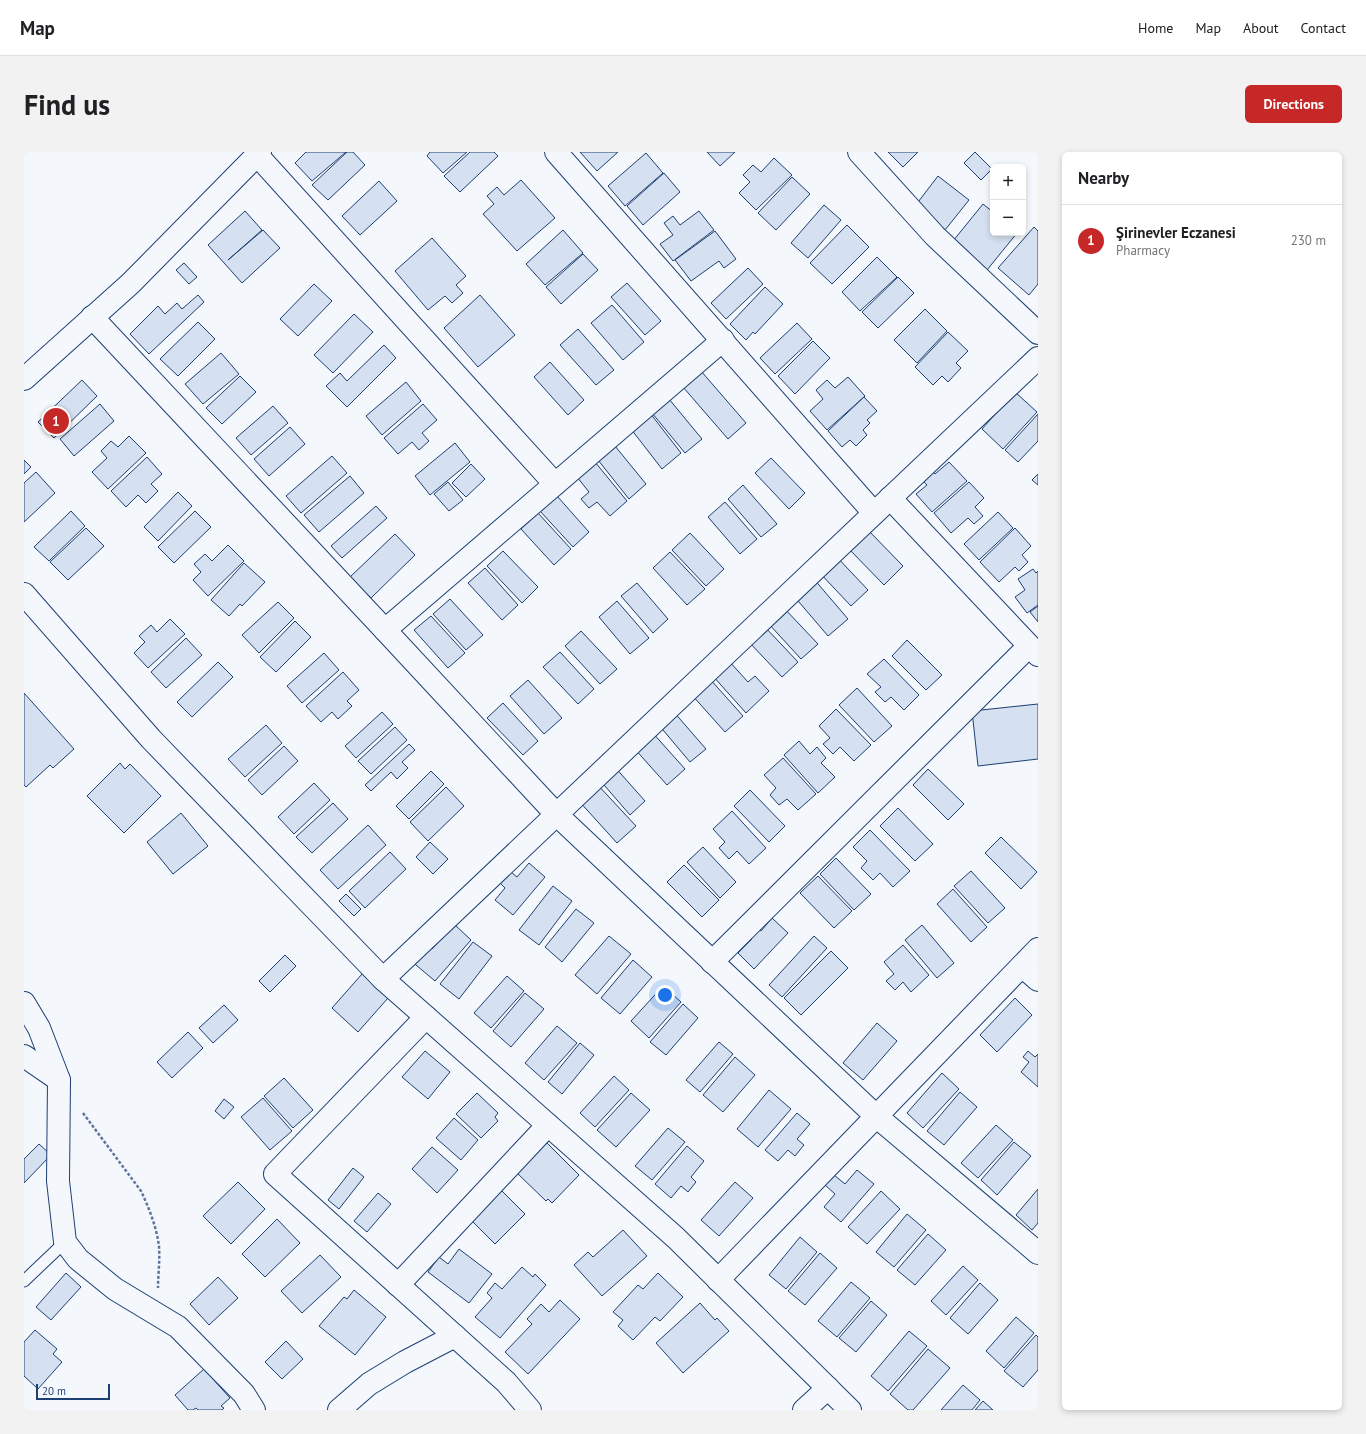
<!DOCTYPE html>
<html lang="en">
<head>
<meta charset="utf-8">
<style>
  body { margin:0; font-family:"PT Sans",sans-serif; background:#f2f2f2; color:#202124 }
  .controls { position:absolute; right:12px; top:12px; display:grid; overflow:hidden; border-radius:6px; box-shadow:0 2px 6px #0003 }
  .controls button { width:36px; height:36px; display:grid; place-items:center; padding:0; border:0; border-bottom:1px solid #e0e0e0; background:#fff; color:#202124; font:20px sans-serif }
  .scale { position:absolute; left:12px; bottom:10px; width:74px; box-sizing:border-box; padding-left:4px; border:2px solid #1d3f73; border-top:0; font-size:11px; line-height:14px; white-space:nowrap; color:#1d3f73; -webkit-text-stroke:3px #f4f7fb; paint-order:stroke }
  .you { position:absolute; left:641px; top:843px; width:14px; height:14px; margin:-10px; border:3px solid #fff; border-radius:50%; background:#1a73e8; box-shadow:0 0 0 6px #1a73e833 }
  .badge { display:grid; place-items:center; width:26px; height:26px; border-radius:50%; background:#c62828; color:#fff; font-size:13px; font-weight:700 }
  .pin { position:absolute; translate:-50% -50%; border:2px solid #fff; box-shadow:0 1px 4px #0006 }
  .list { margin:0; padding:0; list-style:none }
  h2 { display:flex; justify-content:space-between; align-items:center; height:52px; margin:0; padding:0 16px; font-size:17px }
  h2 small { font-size:13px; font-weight:400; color:#757577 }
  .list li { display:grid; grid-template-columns:26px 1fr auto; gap:12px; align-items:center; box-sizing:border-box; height:72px; padding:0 16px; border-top:1px solid #e0e0e0 }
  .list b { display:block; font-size:15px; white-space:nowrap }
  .list p { margin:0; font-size:13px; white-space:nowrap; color:#757577 }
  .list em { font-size:13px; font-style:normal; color:#757577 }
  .map { position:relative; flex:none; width:1014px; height:1258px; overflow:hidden; border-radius:6px }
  header { display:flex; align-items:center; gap:24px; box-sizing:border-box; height:56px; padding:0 20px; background:#fff; border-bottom:1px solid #e0e0e0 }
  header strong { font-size:19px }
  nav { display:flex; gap:22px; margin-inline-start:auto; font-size:14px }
  .intro { display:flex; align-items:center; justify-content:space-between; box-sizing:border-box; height:96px; padding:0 24px }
  h1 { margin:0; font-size:28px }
  .button { padding:10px 18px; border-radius:6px; background:#c62828; color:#fff; font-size:14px; font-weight:700 }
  main { display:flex; gap:24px; padding:0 24px }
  aside { flex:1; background:#fff; border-radius:6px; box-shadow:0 2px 6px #0003 }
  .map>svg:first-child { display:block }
  .building { fill:#d5e0f0; stroke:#1d3f73 }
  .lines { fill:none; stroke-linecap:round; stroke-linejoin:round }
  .lane-casing { stroke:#1d3f73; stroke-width:13 }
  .street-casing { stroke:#1d3f73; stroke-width:24 }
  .secondary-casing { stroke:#1d3f73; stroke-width:24 }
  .path { stroke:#5e769c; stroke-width:2.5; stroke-dasharray:3 2; stroke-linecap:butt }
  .lane { stroke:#f4f7fb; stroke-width:11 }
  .street { stroke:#f4f7fb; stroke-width:22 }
  .secondary { stroke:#f4f7fb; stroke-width:22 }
</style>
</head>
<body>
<header>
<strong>Map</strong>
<nav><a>Home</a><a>Map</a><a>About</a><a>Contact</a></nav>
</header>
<div class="intro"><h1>Find us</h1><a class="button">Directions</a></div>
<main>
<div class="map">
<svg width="1014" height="1258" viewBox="0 0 1014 1258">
  <rect width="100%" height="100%" fill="#f4f7fb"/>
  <!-- building -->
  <g class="building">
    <path d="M282,0h40l-34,29 -17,-18z"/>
    <path d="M323,0h6l12,13 -37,35 -16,-15z"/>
    <path d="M406,0h37l-24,21 -16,-17z"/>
    <path d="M446,0h24l4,4 -38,36 -16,-16z"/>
    <path d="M556,0h38l-21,19z"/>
    <path d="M683,0h28l-15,14z"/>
    <path d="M864,0h30l-15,15z"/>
    <path d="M951,0l17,17 -11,11 -17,-17z"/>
    <path d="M622,1l17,20 -38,33 -17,-20z"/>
    <path d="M750,6l18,17 -36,35 -17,-17 11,-11 -7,-7 10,-10 8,7z"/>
    <path d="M640,21l16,19 -37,33 -16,-19z"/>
    <path d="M914,24l31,24 -24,30 -30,-24z"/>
    <path d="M768,25l18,17 -34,36 -18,-17z"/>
    <path d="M497,28l34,38 -38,33 -34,-37 11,-10 -7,-8 10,-9 7,8z"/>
    <path d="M355,29l18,20 -37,34 -18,-19z"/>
    <path d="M959,52l10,8v21h24l-30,37 -34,-29z"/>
    <path d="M800,53l17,15 -33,38 -17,-15z"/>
    <path d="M221,59l17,19 -34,30 35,-30 17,18 -38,35 -34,-38z"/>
    <path d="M675,59l15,19 -41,31 -13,-17 13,-9 -9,-12 9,-7 7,9z"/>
    <path d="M823,73l22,22 -37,37 -22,-21z"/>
    <path d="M1010,75l4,4v53l-9,11 -31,-27z"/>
    <path d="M539,78l20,23 -38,32 -19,-21z"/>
    <path d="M691,79l21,28 -12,9 -5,-7 -28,20 -16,-21z"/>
    <path d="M408,86l34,38 -10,9 7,8 -11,10 -7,-7 -17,14 -33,-39z"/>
    <path d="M559,102l15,16 -37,34 -15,-17z"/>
    <path d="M853,105l20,20 -37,34 -18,-19z"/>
    <path d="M160,111l13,14 -8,7 -13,-14z"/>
    <path d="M724,116l15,16 -37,35 -15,-16z"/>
    <path d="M874,125l16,16 -36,35 -16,-16z"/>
    <path d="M603,131l34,38 -16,14 -34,-38z"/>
    <path d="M290,132l18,17 -34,35 -18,-17z"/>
    <path d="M741,135l18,17 -28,30 -2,-2 -7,8 -16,-16z"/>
    <path d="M174,143l6,7 -55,52 -19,-20 28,-28 7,8 12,-11 5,6z"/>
    <path d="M456,143l35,40 -37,32 -34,-39z"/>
    <path d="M588,153l32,37 -21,18 -32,-37z"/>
    <path d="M901,157l22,22 -30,32 -23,-23z"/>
    <path d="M330,162l19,18 -40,41 -19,-18z"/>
    <path d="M174,170l17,17 -37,37 -18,-17z"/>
    <path d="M773,171l15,16 -37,35 -15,-16z"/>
    <path d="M554,177l36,41 -18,15 -36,-40z"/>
    <path d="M924,180l20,19 -12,12 5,5 -13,14 -6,-6 -9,9 -18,-18z"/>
    <path d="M789,189l17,17 -35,36 -17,-18z"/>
    <path d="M360,193l12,13 -49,49 -21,-21 14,-13 7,8z"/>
    <path d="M197,201l18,21 -36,30 -18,-20z"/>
    <path d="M526,210l34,38 -16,15 -34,-38z"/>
    <path d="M677,219l45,52 -18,16 -45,-52z"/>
    <path d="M216,224l16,16 -34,32 -16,-16z"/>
    <path d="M824,225l17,19 -38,34 -17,-19 13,-12 -7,-9 11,-10 8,8z"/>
    <path d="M58,228l15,16 -43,42 -16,-16z"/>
    <path d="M382,230l15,19 -39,34 -16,-19z"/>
    <path d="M991,240l22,20 -34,37 -21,-20z"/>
    <path d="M840,245l13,14 -10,9 3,3 -7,7 4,5 -11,11 -6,-6 -8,7 -14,-16z"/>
    <path d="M645,247l33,40 -17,14 -33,-40z"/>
    <path d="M76,252l14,17 -40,35 -14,-17z"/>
    <path d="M399,252l14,16 -15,13 7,8 -10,9 -7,-8 -14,12 -14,-16z"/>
    <path d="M249,254l15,17 -37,32 -15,-17z"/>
    <path d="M626,261l31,40 -19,16 -31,-40z"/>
    <path d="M1014,262v27l-20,21 -13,-12z"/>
    <path d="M266,275l15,17 -36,32 -15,-17z"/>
    <path d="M105,284l17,17 -38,36 -16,-17 15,-14 -6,-7 10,-10 7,6z"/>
    <path d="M431,291l15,19 -40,33 -15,-19z"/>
    <path d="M591,294l31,38 -17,15 -31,-39z"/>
    <path d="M308,304l15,17 -46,40 -15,-17z"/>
    <path d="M123,305l15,17 -11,10 7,7 -12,12 -8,-8 -12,12 -15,-16z"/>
    <path d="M747,306l34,35 -16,16 -34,-36z"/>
    <path d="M0,308l7,7 -7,7z"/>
    <path d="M571,310l32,39 -17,15 -13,-14 -8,6 -8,-9 8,-7 -12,-15z"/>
    <path d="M925,310l18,19 -35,31 -16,-18 11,-9 -8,-8 11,-10 5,7z"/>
    <path d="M447,312l14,15 -19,18 -14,-14z"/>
    <path d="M12,320l19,21 -31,29v-39z"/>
    <path d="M1014,322v11l-6,-5z"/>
    <path d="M326,324l14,17 -45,39 -15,-17z"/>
    <path d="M424,330l15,18 -14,11 -15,-17z"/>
    <path d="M945,330l15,16 -9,9 8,9 -9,8 -6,-6 -17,15 -17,-20z"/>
    <path d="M719,333l34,39 -16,13 -33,-38z"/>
    <path d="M154,340l14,14 -34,35 -14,-14z"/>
    <path d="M533,344l32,36 -16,15 -33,-36z"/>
    <path d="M701,350l32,37 -17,15 -32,-37z"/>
    <path d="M352,354l11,12 -45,40 -11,-12z"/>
    <path d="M47,359l14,15 -36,35 -15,-14z"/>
    <path d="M171,359l16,16 -37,36 -16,-16z"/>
    <path d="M974,360l15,16 -34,32 -15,-16z"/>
    <path d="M514,361l33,36 -17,16 -33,-36z"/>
    <path d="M62,376l18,18 -36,34 -18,-18z"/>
    <path d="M991,376l16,18 -9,9 6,7 -9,9 -4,-4 -16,15 -19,-20z"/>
    <path d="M843,377l36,37 -19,19 -36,-37z"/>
    <path d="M666,381l34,36 -18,17 -34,-36z"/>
    <path d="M371,382l20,21 -44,43 -21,-21z"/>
    <path d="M204,393l16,16 -36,35 -15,-16 8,-8 -7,-8 11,-10 7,7z"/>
    <path d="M479,399l35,36 -16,16 -35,-37z"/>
    <path d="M646,400l35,37 -18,16 -34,-37z"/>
    <path d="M809,401l35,37 -17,16 -35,-37z"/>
    <path d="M220,411l21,19 -23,24 -2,-2 -11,12 -18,-16z"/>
    <path d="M461,416l33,37 -16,15 -34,-37z"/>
    <path d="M1009,417l3,4 2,-2v34l-11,8 -12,-16 10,-7 -7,-11z"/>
    <path d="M789,426l35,41 -20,17 -35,-41z"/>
    <path d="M613,431l31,36 -15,14 -32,-37z"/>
    <path d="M426,447l33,36 -17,15 -33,-36z"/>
    <path d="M593,449l32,37 -19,16 -31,-37z"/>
    <path d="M254,450l16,16 -35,35 -17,-18z"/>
    <path d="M1014,454v16l-8,-10z"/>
    <path d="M759,455l35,37 -17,15 -34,-37z"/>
    <path d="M407,464l34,37 -17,15 -34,-38z"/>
    <path d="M146,467l15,15 -37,34 -14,-15 11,-11 -6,-6 12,-11 6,7z"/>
    <path d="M271,469l16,16 -35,35 -16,-15z"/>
    <path d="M740,474l34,36 -16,15 -34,-36z"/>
    <path d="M557,479l36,38 -17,15 -35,-38z"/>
    <path d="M162,486l16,17 -36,33 -15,-16z"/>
    <path d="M883,488l35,35 -16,15 -34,-34z"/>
    <path d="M536,500l34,37 -16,15 -35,-37z"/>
    <path d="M300,501l15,17 -37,33 -15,-17z"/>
    <path d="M860,507l35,36 -15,15 -13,-13 -6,5 -10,-10 6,-5 -14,-13z"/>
    <path d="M704,508l20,22 7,-6 14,15 -23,22 -34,-38z"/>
    <path d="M194,510l15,15 -41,40 -15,-15z"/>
    <path d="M319,520l16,18 -12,11 5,5 -14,13 -6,-7 -11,10 -15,-16z"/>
    <path d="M685,526l34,38 -18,16 -34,-38z"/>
    <path d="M504,528l34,38 -18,16 -34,-38z"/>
    <path d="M833,536l35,38 -18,16 -35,-37z"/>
    <path d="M0,541l50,56 -21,19 -3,-3 -24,22 -2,-2z"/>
    <path d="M479,551l35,38 -15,14 -36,-37z"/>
    <path d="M1014,552v55l-60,7 -6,-55z"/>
    <path d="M812,557l35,36 -17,16 -14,-14 -7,7 -10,-10 7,-6 -11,-12z"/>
    <path d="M649,559l33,38 -16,13 -32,-38z"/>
    <path d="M358,560l11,12 -37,34 -11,-12z"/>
    <path d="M242,573l16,18 -37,34 -17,-18z"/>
    <path d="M371,575l12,13 -36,34 -13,-13z"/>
    <path d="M627,579l34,38 -18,16 -34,-38z"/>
    <path d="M775,589l11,13 7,-7 9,11 -5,5 14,14 -17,16 -34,-38z"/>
    <path d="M385,592l6,6 -13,12 6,6 -11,11 -6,-7 -20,19 -6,-6z"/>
    <path d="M260,594l14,15 -36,34 -14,-15z"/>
    <path d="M759,606l33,36 -18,16 -11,-11 -8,6 -9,-10 6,-7 -12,-13z"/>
    <path d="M96,611l5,6 5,-5 31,32 -37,37 -37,-37z"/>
    <path d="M589,613l32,36 -15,14 -32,-37z"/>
    <path d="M904,617l36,35 -16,16 -35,-35z"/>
    <path d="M407,619l13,13 -35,35 -13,-13z"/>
    <path d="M290,631l16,17 -36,34 -16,-17z"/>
    <path d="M572,631l40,43 -19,17 -39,-43z"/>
    <path d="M422,635l18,19 -36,35 -18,-19z"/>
    <path d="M726,638l35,36 -16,16 -35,-36z"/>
    <path d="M309,651l15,16 -36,34 -16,-16z"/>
    <path d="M874,656l35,36 -18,17 -35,-35z"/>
    <path d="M708,659l34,37 -17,16 -12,-13 -8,8 -10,-11 6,-6 -12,-13z"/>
    <path d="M157,661l27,33 -35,28 -26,-32z"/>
    <path d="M344,673l18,20 -48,44 -18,-19z"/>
    <path d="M846,678l40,41 -17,16 -13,-14 -7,7 -12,-12 6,-7 -14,-14z"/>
    <path d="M977,685l36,35 -16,17 -36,-36z"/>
    <path d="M406,690l18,17 -15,15 -17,-17z"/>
    <path d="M679,695l33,35 -16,16 -33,-36z"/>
    <path d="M366,700l16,17 -41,39 -16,-17z"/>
    <path d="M812,706l35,36 -17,16 -34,-36z"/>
    <path d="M505,711l16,14 -32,38 -18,-15 10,-12 -10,-10 10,-11 12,10z"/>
    <path d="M660,713l35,35 -17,17 -35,-35z"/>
    <path d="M947,719l34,37 -17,15 -34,-37z"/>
    <path d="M794,724l34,35 -18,17 -34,-35z"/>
    <path d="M529,734l19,15 -33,44 -20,-15z"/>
    <path d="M929,737l34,38 -16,15 -34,-38z"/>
    <path d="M322,742l15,15 -7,7 -15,-15z"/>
    <path d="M552,757l18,14 -32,39 -17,-15z"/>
    <path d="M748,766l16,15 -34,36 -16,-16 14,-14 -7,-5 9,-9 7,6z"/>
    <path d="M430,772l17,16 -36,41 -25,-21 15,-17 7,6z"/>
    <path d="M898,773l32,38 -17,15 -32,-38z"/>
    <path d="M585,784l22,18 -34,40 -22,-19z"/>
    <path d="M790,784l13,12 -45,49 -13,-12z"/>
    <path d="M449,790l19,14 -33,43 -19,-15z"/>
    <path d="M879,793l26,30 -18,17 -8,-10 -8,8 -9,-9 8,-7 -10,-12z"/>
    <path d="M807,799l17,17 -47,47 -17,-17z"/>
    <path d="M261,803l11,11 -26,26 -11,-11z"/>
    <path d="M609,808l19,17 -32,37 -19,-16z"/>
    <path d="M338,822l26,24 -30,34 -26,-24z"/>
    <path d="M483,824l17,15 -33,37 -17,-15z"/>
    <path d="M639,834l18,16 -32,36 -18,-17z"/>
    <path d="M501,841l19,16 -33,38 -18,-16z"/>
    <path d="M991,846l17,17 -35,37 -17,-17z"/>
    <path d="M659,852l15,14 -32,37 -16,-13z"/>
    <path d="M200,853l14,15 -25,23 -14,-15z"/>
    <path d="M853,871l20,18 -34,39 -20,-17z"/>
    <path d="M533,874l20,17 -33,37 -19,-17z"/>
    <path d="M164,880l15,16 -31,30 -15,-16z"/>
    <path d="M695,890l14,12 -33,38 -14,-12z"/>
    <path d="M556,891l14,12 -32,39 -14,-12z"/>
    <path d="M401,899l25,21 -22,27 -26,-22z"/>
    <path d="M1004,899l7,6 3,-3v33l-17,-15 8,-10 -6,-5z"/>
    <path d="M711,905l20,18 -32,37 -20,-17z"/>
    <path d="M918,921l17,16 -36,39 -16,-15z"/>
    <path d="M590,924l15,14 -34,37 -15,-14z"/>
    <path d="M260,926l29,32 -20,18 -29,-32z"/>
    <path d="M745,938l22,19 -33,38 -21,-18z"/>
    <path d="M936,940l17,15 -33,38 -17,-14z"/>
    <path d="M453,941l21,20 -3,4 3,4 -17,17 -25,-24z"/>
    <path d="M607,941l19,17 -34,37 -19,-17z"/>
    <path d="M239,946l29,33 -22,19 -29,-33z"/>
    <path d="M200,947l10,8 -10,12 -9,-8z"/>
    <path d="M773,961l13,11 -13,15 7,6 -9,11 -7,-6 -10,11 -13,-11z"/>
    <path d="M430,966l24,22 -17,20 -25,-22z"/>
    <path d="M972,973l17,15 -35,38 -17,-15z"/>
    <path d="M644,976l17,14 -33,38 -17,-14z"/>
    <path d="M990,990l17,14 -34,39 -16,-15z"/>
    <path d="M523,991l32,32 -27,28 -4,-4 -2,2 -29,-28z"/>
    <path d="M15,992l12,11 -27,28v-24z"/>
    <path d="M663,994l17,15 -13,16 5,5 -8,10 -7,-6 -10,12 -16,-14z"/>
    <path d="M408,995l26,23 -21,23 -25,-24z"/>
    <path d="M329,1016l11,9 -25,32 -11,-9z"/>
    <path d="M833,1018l17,14 -33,38 -17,-15 11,-13 -10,-9 9,-10 11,9z"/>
    <path d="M214,1030l27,27 -34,35 -28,-28z"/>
    <path d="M711,1030l18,16 -34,38 -18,-16z"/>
    <path d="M473,1034l28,28 -30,30 -26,-26z"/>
    <path d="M1014,1037v34l-6,7 -16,-15z"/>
    <path d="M857,1039l19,18 -33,35 -19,-17z"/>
    <path d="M354,1041l13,11 -24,28 -13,-11z"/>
    <path d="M883,1062l19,16 -32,37 -18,-15z"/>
    <path d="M253,1067l23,24 -35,34 -23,-23z"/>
    <path d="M599,1078l24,26 -45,40 -28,-31 14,-13 5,5z"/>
    <path d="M904,1082l18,16 -31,35 -18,-15z"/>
    <path d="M776,1085l17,15 -31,37 -17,-14z"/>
    <path d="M435,1097l33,25 -23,29 -41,-31 11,-15 9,7z"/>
    <path d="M796,1101l17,15 -32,37 -17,-14z"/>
    <path d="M296,1103l21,22 -39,36 -21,-22z"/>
    <path d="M939,1114l15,14 -32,35 -15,-14z"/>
    <path d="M498,1115l11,10 2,-3 11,11 -46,53 -25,-21 17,-19 -5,-5 8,-10 7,6z"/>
    <path d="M42,1121l15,14 -30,33 -15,-13z"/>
    <path d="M634,1121l25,24 -23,24 -5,-4 -22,23 -15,-14 5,-6 -10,-8 25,-27 5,4z"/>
    <path d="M194,1125l20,21 -29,27 -19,-21z"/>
    <path d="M827,1130l19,16 -33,39 -19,-16z"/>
    <path d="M956,1131l18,17 -30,34 -18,-16z"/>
    <path d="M330,1138l32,27 -31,38 -36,-29 25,-29 3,2z"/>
    <path d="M536,1148l20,19 -52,55 -23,-22 27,-28 -5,-5 14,-15 8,8z"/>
    <path d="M847,1149l16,14 -31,37 -17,-14z"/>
    <path d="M676,1151l15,17 2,-2 12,13 -46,42 -27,-30z"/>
    <path d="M992,1165l18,16 -30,35 -18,-17z"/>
    <path d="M11,1178l22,19 -4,5 9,8 -24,27 -14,-13v-34z"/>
    <path d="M885,1179l18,15 -39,45 -17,-15z"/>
    <path d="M1012,1183l2,2v33l-15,17 -19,-16z"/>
    <path d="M262,1189l17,18 -21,20 -17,-17z"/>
    <path d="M904,1197l22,19 -37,42h-5l-18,-16z"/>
    <path d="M180,1217l26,29 -9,8 3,2 -2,2h-24l-2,-2 -3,2h-5l-13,-15z"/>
    <path d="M939,1233l17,15 -8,10h-31z"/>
    <path d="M959,1249l10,9h-18z"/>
  </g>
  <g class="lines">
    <defs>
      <path id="lane" d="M0,1129l41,-39"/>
      <g id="street">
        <path d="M532,0l318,361"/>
        <path d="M233,3l298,329"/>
        <path d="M68,165l293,313 171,184 320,302 162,137"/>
        <path d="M0,227l107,-96 129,-131"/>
        <path d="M866,346l148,157"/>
        <path d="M0,442l127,145 232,240 293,259 174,172"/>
        <path d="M361,478l338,-290"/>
        <path d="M688,810l317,-316"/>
        <path d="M998,814l16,14"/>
        <path d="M359,827l655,-621"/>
        <path d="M0,851l15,25 20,52 -1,101 7,61 13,17 37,30 63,38 66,67 10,16"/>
        <path d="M402,865l-151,157 231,208 24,28"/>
        <path d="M0,904l35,24"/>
        <path d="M694,1128l320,-331"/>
        <path d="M374,1133l150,-160"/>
        <path d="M315,1258l30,-26 36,-22 50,-26"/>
        <path d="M780,1258l24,-22"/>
      </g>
      <path id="secondary" d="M835,0l76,84 103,97"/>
    </defs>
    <!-- lane casing -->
    <use href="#lane" class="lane-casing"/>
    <!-- street casing -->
    <use href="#street" class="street-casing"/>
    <!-- secondary casing -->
    <use href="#secondary" class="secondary-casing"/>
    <!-- path -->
    <path class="path" d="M59,961l58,78c8,17 16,37 18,56 1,14 -1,28 -1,41"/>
    <!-- lane -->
    <use href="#lane" class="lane"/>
    <!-- street -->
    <use href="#street" class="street"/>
    <!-- secondary -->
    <use href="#secondary" class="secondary"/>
  </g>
</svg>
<div class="controls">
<button>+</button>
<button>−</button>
</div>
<div class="scale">20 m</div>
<div class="you"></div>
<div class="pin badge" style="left:32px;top:269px">1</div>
</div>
<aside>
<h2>Nearby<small></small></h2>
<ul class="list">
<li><span class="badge">1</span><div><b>Şirinevler Eczanesi</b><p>Pharmacy</p></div><em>230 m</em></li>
</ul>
</aside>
</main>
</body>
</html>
